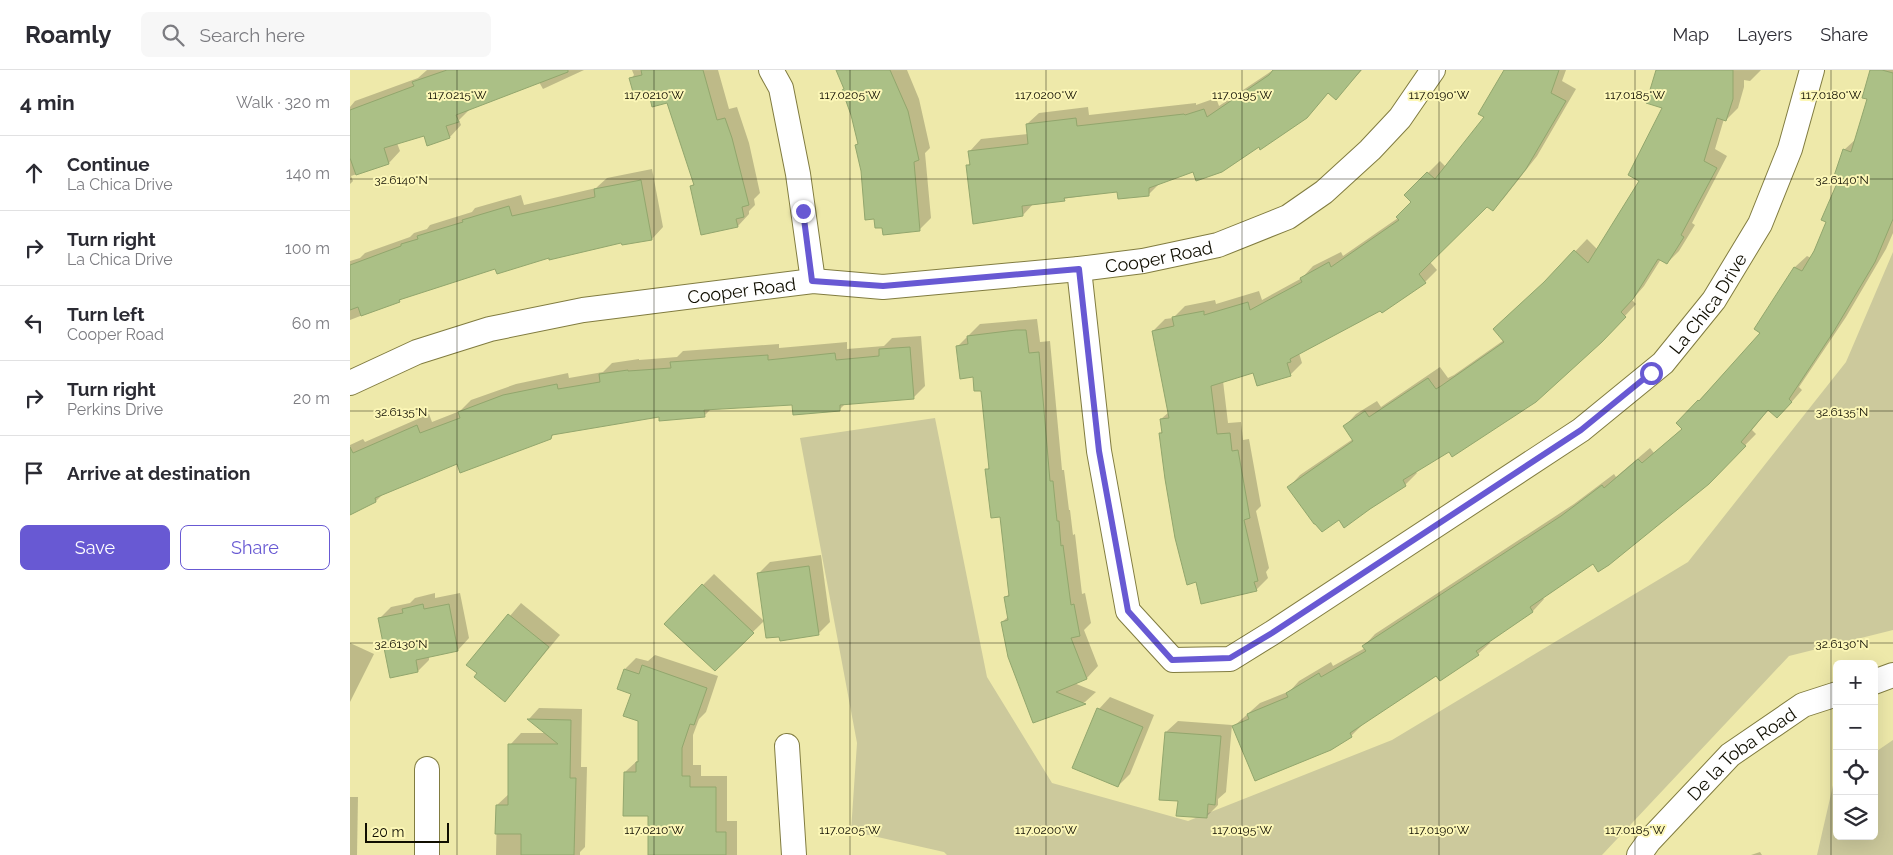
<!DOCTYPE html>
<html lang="en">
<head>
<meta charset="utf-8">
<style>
  body { margin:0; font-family:Raleway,sans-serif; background:#f7f7f7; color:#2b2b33 }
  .controls { position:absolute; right:15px; bottom:15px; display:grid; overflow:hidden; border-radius:8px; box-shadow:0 5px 20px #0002 }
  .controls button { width:45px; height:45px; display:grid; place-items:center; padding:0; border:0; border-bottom:1px solid #e1e1e2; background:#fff; color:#2b2b33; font:25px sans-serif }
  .scale { position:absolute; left:15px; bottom:12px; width:84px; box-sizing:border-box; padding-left:5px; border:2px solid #100e00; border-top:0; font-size:14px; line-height:18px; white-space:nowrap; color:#100e00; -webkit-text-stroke:4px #fcf7b7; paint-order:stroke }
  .stop { position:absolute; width:15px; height:15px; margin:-11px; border:4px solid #6859d3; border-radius:50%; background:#fff }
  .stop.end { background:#6859d3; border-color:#fff; box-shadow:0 1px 5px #0008 }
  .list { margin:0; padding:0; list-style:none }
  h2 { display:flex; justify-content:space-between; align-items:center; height:65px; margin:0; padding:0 20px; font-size:21px }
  h2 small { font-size:16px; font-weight:400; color:#7c7c81 }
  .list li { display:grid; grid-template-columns:32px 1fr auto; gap:15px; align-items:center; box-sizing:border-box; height:75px; padding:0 20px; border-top:1px solid #e1e1e2 }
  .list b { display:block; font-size:19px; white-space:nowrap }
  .list p { margin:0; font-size:16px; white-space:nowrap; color:#7c7c81 }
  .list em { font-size:16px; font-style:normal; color:#7c7c81 }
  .actions { display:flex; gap:10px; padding:15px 20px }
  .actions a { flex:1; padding:11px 0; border:1px solid #6859d3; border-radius:8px; text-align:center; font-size:18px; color:#6859d3 }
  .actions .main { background:#6859d3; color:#fff }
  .icon { flex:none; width:28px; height:28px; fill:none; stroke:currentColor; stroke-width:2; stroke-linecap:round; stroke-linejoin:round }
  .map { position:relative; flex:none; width:1543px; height:785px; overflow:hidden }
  header { display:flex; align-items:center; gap:30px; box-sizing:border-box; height:70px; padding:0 25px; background:#fff; border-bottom:1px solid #e1e1e2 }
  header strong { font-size:24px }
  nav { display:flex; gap:28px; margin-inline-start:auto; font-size:18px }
  .search { width:350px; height:45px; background:#f7f7f7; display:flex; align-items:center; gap:12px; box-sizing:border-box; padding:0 18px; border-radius:8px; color:#7c7c81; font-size:19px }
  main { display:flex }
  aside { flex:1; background:#fff }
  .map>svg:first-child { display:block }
  .green { fill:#ccc99c }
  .shadow { fill:#0003 }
  .building { fill:#abc086; stroke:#92a66d }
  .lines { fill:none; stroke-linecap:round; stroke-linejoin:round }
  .minor-casing { stroke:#817c40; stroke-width:26 }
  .minor { stroke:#fff; stroke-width:24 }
  .route { stroke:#6859d3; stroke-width:6 }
  .ticks { fill:none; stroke:#100e00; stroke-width:1; stroke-opacity:0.45 }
  .labels { text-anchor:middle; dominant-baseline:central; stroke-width:4; stroke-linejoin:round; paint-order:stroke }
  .street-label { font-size:18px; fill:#100e00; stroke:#fcf7b7 }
  .ticks-label { font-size:12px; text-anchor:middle; fill:#100e00; stroke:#fcf7b7; stroke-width:4; stroke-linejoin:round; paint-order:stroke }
</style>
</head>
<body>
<header>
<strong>Roamly</strong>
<div class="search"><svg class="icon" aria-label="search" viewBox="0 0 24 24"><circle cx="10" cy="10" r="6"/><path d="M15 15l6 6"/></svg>Search here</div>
<nav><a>Map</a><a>Layers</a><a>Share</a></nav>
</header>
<main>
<aside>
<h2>4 min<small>Walk · 320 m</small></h2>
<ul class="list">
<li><svg class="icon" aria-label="ahead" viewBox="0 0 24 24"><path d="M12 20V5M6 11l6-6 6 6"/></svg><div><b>Continue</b><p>La Chica Drive</p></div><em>140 m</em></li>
<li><svg class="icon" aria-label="right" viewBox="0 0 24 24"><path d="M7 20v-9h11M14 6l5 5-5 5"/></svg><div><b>Turn right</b><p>La Chica Drive</p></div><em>100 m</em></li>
<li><svg class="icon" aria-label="left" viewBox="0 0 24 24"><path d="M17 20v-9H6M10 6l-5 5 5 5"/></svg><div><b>Turn left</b><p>Cooper Road</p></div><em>60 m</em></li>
<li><svg class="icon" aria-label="right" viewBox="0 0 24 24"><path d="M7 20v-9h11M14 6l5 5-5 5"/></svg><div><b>Turn right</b><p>Perkins Drive</p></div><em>20 m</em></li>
<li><svg class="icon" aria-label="arrive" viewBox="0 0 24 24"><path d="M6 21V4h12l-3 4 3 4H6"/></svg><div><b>Arrive at destination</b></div></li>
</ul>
<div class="actions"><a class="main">Save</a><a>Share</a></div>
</aside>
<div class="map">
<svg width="1543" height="785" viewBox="0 0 1543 785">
  <rect width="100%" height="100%" fill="#eee9aa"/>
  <!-- green -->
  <g class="green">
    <path d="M1543,182v378l-104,26 -187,199h-655l-3,-3 -93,-21 6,-88 -57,-305 135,-20 52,259 65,106 136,38 204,-81 296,-178 158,-200z"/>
    <path d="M1543,670v115h-76l17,-74 3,-2v57h37v-83z"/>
  </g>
  <!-- shadow -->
  <g class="shadow">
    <path d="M77,0h157l-41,19 -4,-7 -69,27 -11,11 2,5 -11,12 -22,7 -3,-10 -28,9 3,8 -11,12 -38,13 2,5 -3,3v-77l5,-6 63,-23z"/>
    <path d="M282,0h86l11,39 8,-2 12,36 11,50 -6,6 1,6 -6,6v3l-11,12 -36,8 -11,-48 4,-3 -27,-82 -18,-8 -19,-14 3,-4z"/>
    <path d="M488,0h69l12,29 11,49 -5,5 6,65 -12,12 -57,-60 -6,-25 3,-2 -14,-54z"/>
    <path d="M923,0h89l-26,28 -7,-6 -23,25 -47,28 -98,37 -12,12 -31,-3 -84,12 -11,12 -49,8 -6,-58 3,-3 -1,-11 11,-12 47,-5 -1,-10 12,-11 49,-6 1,8 107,-12v2l20,-7 3,8z"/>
    <path d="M1155,0h61l-4,11 14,8 -39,67 -33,42 -11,11 -6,-4 -57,57 7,8 -12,12 -45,27 -81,44 3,10 -11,11 -34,11 -4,-13 -30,9 5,42 13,-1 2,18 6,-1 12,67 -5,5 13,57 -3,4 2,6 -12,12 -96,-157 3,-2 -2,-12 8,-7 -16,-81 12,-12 8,-1 12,-12 30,-6 1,4 43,-13 3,9 40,-22 11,-12 28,-14 2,4 55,-38 15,-16 -7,-7 34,-34 6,6 39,-50z"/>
    <path d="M1319,0h92l-11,11 -6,-1v7l-6,21 -12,12 -2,-1 -9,30 12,7 -35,67 3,2 -16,26 -12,12 -6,-4 -17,27 -12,14 4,4 -23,25 -198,142 2,2 -12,12 -60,41 -6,-7 -50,-32 11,-12 53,-36 -8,-13 11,-12 21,-13 4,6 59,-40 8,11 6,-3 50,-35 48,-64 35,-37 11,11 43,-69 23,-73z"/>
    <path d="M1521,0h22v163l-7,16 -40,68 -47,70 3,3 -13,15 -20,4 -17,21 4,4 -41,42 -173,121 2,2 -11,12 -44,30 1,2 -12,11 -41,20 -74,50 -12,12 -118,-9 27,-24 30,-12 9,-10 32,-19 2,4 32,-18 -1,-2 11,-12 199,-130 40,-30 2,3 34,-29 4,5 29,-25 -5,-5 84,-90 -6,-4 39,-62 12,-11 4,2 16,-37 13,-41 4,-30 13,-12 11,-40z"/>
    <path d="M302,99l11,58 -11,12 -29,5 -1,-3 -126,26 -94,31 -3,3 -49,19v-59l10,-3 5,-5 45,-16 4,-4 13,-4 3,-4 42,-13 3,-4 46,-13 3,10 72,-17 11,-10z"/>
    <path d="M687,249l3,23 10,-1 12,129h2l5,40h1l3,25 2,-1 7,60 3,-1 6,30 -7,7 14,36 -11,12 -13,5 22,9 -11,10 -51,20 -32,-100 7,-6 -4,-18 5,-5 -9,-77 -14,-46 3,-4 -7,-77 -25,-43 22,-22z"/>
    <path d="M571,266l4,50 -12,12 -67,5 -7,7 -46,-6 -81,4 -8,8h-44l-105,17 -4,4 -93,26 -74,30 -8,8 -26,12v-68l13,-6 2,3 64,-28 3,8 28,-11 11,-11 45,-16 52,-11 1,5 34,-6 9,-9 27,-4v1l38,-3 6,-6 96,-7v4l68,-6v7l37,-3 8,-8z"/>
    <path d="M471,485l9,67 -12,12 -60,-60 12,-12z"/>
    <path d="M364,504l50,47 -49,48 -12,-84z"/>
    <path d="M85,523v5l25,-5 9,45 -11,12 -29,6v4l-11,11 -39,-52 12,-12 19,-4 5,-5z"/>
    <path d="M171,533l39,32 -44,53 -11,12 -37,-35z"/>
    <path d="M0,573l24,11 -24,48z"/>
    <path d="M305,585l63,21 -12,36 -7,7 -6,16v30h8v11h26v45h10v34h6h-94v-40l-24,-43 12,-11h2v-41l-14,-51 11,-11 12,3z"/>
    <path d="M760,627l44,18 -24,59 -12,12 -19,-77z"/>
    <path d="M189,638l43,1 -1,58h6l-2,80 -5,5v3h-84l1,-50 13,-12v-48l11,-12h25l-17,-14z"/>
    <path d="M828,651l54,4 -6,67 -8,7v6l-12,12 -27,-17 -13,-68z"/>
    <path d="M0,727h8l-1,58h-7z"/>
    <path d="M1410,782l2,3h-11z"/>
  </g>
  <!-- building -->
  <g class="building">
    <path d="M97,0h121v2l-112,43 3,7 -13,4 4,12 -23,8 -3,-10 -40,12 5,16 -33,11 -6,-17v-48l64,-24 -2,-4z"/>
    <path d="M291,0h62l14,50 8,-2 7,20 17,67 -7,2 2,10 -8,2 2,8 -37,8 -11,-49 4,-1 -27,-82 -15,4 -3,-13 -14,5 -6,-21 13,-3z"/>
    <path d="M486,0h54l18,41 11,49 -5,2 6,69 -37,4 -1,-7h-7l-1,-9 -9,1 -4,-49 -6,-26 3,-1 -7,-29 -9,-25 2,-1z"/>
    <path d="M923,0h88l-25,30 -8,-7 -21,25 -47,32 -1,-3 -37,25 -26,9 -3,-9 -44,16v8l-31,3 -1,-7 -53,6 1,3 -43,5 1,10 -50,8 -7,-59h4l-2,-14 60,-7 -2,-20 50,-6 1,8 107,-12 1,1 19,-6 3,8 62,-42z"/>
    <path d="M1154,0h55l-8,23 15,8 -40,68 -33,42 -6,-4 -68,67 7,9 -44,30 -2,-2 -90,48 1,3 -4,1 4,13 -34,10 -4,-13 -42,13 6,48 13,-1 2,18 6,-1 12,68 -6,2 14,61 -4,1 3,9 -56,13 -5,-22 -9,3 -12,-47 -10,-59 -6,-46h3l-2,-14 9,-1 -17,-87 22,-5 -2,-9 32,-6v4l44,-13 2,8 52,-28 -2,-4 29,-16 2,5 68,-47 -3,-3 15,-15 -7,-7 23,-23 8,7 49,-62 -6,-3z"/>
    <path d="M1306,0h77v29l-7,22 -9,-3 -13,43 13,7 -36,67 3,2 -17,27 -9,-5 -25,40 -12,13 5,5 -24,25 -66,60 -84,55 -3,-5 -46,28 3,6 -36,23 -26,19 -5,-8 -17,12 -7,-8h-1l-27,-37 66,-46 -10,-15 22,-15 4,6 59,-39 8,11 5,-3 63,-44 -11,-13 51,-47 30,-32 14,13 51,-82 -11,-6 34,-67 -16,-5z"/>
    <path d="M1520,0h12l11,3v146l-18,43 -41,69 -45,68 3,3 -15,16 -9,-8 -27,32 5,4 -37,38 -100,81 -11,7 -5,-8 -63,43 3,5 -57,39 3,4 -39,26 -4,-5 -86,57 2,4 -21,13 -76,31 -23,-55 17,-7 -2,-5 41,-17 -2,-4 33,-20 2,4 45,-26 -4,-5 199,-130 41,-31 2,3 34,-29 4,4 40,-34 -6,-6 22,-23 1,1 61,-68 -6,-4 40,-62 8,4 12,-20 12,-29 -5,-2 17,-39 -5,-2 10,-30 8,3 16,-53 -5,-1z"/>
    <path d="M291,110l11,60 -30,5 -1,-2 -72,17v-2l-52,16 -2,-5 -96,31 1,2 -39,14 -3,-9 -8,3v-45l51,-19v-2l17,-5 -1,-3 46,-14 -1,-2 47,-14 3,10 83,-19 -1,-8z"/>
    <path d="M666,260h10l3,23 10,-1 11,129h3l4,40h2l2,25 2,-1 8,60 3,-1 6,32 -9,2 16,41 -31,13 30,12 -53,19 -25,-66 -7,-35 7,-2 -4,-23 5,-1 -9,-79 -9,1 -6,-49h4l-8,-78h-7l-1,-14 -13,2 -4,-33 12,-2 -1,-8z"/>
    <path d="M560,277l4,52 -74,6v6l-47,4 -1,-10 -88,5 1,7 -46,4v-4l-107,18 -1,4 -91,34 -3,-9 -82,34 1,4 -26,13v-68l3,6 64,-28 3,8 40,-15 -2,-6 45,-17 54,-11 1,5 42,-7 -1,-8 29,-4v1l43,-3 -1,-6 98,-7v5l67,-7 1,7 43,-4v-7z"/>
    <path d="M459,496l10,69 -39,6 -1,-4 -13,1 -9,-65z"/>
    <path d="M352,514l52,49 -39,38 -51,-47z"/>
    <path d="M73,534l1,5 25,-5 9,47 -42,9 2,12 -28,6 -12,-60 25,-5 -1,-4z"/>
    <path d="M158,544l41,33 -44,55 -31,-25 3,-4 -11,-8z"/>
    <path d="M292,595l65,23 -13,37 -4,-1 -8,24v28h8v11h26v45h10v23h-78v-39h-25l1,-44h12v-10h2v-41l-15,-5 8,-22 -14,-5 7,-20 15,5z"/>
    <path d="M747,638l46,19 -25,60 -46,-19z"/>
    <path d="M177,649l44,1 -1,58h6l-2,77h-53v-21h-26l1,-29h12v-61h50z"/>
    <path d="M815,662l56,4 -6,69 -7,-1 -1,14 -31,-2 2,-15 -19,-1z"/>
  </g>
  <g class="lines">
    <defs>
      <g id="minor">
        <path d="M421,0l10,18 17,86 15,107"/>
        <path id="s1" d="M729,199l20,182 29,160 45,49 57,-1 42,-26 309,-203 82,-67 51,-63 46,-76 30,-75 22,-79"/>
        <path id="s2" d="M0,313l67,-31 38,-12 35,-11 93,-19 230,-29 70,6 196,-18 64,-8 75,-16 70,-28 36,-25 46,-42 30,-32 33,-48"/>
        <path d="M1524,612l19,-7"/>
        <path d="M437,676l7,109"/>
        <path d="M77,785v-86"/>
        <path id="s3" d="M1289,785l10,-14 81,-86 73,-50 34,-11"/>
      </g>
    </defs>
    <!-- minor casing -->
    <use href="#minor" class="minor-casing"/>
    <!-- minor -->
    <use href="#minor" class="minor"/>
  </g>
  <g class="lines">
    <!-- route -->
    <path class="route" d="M453,141l9,70 71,5 196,-17 20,182 29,160 44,49 58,-2 42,-25 309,-203 70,-57"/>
  </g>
  <!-- ticks -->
  <path class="ticks" d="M107,0v785M304,0v785M500,0v785M696,0v785M892,0v785M1089,0v785M1285,0v785M1481,0v785M0,109h1543M0,341h1543M0,573h1543"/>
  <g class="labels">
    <!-- street labels -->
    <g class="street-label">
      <text stroke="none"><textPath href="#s2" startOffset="825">Cooper Road</textPath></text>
      <text stroke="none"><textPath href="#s2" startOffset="405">Cooper Road</textPath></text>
      <text stroke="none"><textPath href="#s1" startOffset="1069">La Chica Drive</textPath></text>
      <text stroke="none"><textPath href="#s3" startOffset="145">De la Toba Road</textPath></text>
    </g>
  </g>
  <g class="ticks-label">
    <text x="107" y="29">117.0215°W</text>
    <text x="304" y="29">117.0210°W</text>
    <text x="500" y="29">117.0205°W</text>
    <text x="696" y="29">117.0200°W</text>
    <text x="892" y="29">117.0195°W</text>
    <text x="1089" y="29">117.0190°W</text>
    <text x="1285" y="29">117.0185°W</text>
    <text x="1481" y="29">117.0180°W</text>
    <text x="51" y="114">32.6140°N</text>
    <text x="1492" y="114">32.6140°N</text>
    <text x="51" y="346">32.6135°N</text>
    <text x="1492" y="346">32.6135°N</text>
    <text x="51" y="578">32.6130°N</text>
    <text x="1492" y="578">32.6130°N</text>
    <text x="304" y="764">117.0210°W</text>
    <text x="500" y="764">117.0205°W</text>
    <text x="696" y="764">117.0200°W</text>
    <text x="892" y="764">117.0195°W</text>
    <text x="1089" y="764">117.0190°W</text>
    <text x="1285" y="764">117.0185°W</text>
  </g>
</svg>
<div class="controls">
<button>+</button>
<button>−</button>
<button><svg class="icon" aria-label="locate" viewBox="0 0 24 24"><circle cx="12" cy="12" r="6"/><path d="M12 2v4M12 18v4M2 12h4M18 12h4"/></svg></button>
<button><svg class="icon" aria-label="layers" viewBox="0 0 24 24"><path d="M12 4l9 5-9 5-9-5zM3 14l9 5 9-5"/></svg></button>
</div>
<div class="scale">20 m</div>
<div class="stop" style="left:1301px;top:303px"></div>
<div class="stop end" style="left:453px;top:141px"></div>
</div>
</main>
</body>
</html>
